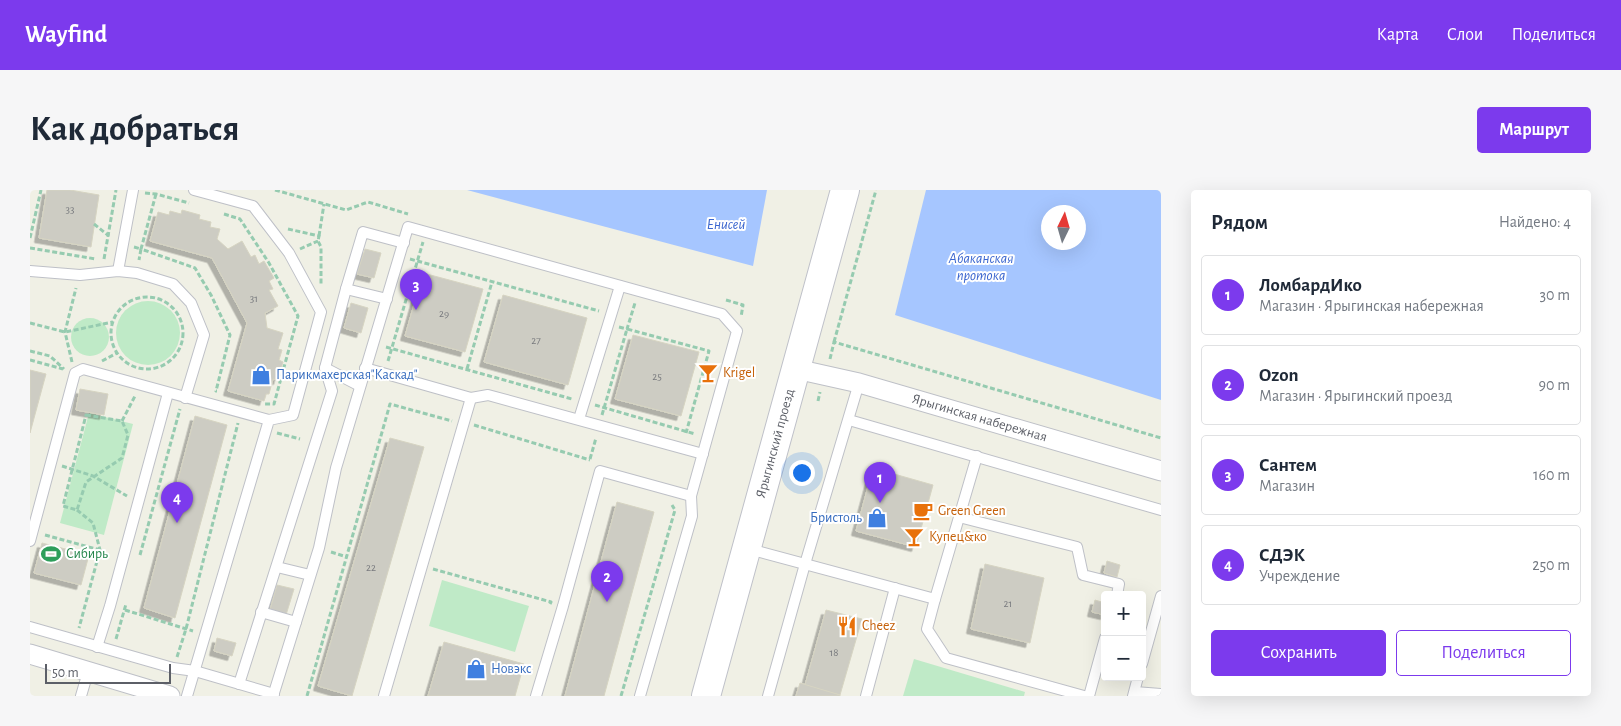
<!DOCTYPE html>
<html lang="ru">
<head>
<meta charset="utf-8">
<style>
  body { margin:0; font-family:"Alegreya Sans",sans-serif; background:#f6f6f7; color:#1f2937 }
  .controls { position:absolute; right:15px; bottom:15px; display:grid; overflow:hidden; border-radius:5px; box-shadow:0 5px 20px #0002 }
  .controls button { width:45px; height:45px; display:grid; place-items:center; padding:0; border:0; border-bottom:1px solid #e0e1e3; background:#fff; color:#1f2937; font:25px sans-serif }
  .compass { position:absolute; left:1011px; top:15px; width:45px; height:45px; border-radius:50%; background:#fff; box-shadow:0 5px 20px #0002; rotate:5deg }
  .scale { position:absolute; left:15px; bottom:12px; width:126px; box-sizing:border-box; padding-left:5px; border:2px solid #5c5f67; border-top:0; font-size:14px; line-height:18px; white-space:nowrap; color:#5c5f67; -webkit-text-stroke:4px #fff; paint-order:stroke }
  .you { position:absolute; left:771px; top:282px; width:18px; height:18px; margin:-12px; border:4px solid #fff; border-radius:50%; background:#1a73e8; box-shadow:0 0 0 8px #1a73e833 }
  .badge { display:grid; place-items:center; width:32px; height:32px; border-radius:50%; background:#7c3aed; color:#fff; font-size:16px; font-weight:700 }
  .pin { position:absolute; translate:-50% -41px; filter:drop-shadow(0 1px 2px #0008) }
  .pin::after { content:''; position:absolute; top:26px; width:18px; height:15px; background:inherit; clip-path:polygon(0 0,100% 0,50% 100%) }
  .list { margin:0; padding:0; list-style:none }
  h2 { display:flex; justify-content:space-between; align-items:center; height:65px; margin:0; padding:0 20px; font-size:21px }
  h2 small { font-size:16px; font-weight:400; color:#747a83 }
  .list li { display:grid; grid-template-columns:32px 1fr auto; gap:15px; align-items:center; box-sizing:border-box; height:80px; margin:0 10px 10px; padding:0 10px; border:1px solid #e0e1e3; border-radius:5px }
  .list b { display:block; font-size:19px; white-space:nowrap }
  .list p { margin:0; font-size:16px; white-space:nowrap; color:#747a83 }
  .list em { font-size:16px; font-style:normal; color:#747a83 }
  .actions { display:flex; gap:10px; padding:15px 20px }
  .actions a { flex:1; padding:11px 0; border:1px solid #7c3aed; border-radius:5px; text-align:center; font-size:18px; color:#7c3aed }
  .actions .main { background:#7c3aed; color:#fff }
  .map { position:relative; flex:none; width:1131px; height:506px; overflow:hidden; border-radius:5px }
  header { display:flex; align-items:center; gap:30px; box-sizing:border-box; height:70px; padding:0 25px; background:#7c3aed; color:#fff }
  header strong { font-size:24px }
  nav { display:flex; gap:28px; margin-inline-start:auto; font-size:18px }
  .intro { display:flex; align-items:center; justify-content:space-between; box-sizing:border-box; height:120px; padding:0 30px }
  h1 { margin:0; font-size:35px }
  .button { padding:12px 22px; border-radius:5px; background:#7c3aed; color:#fff; font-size:18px; font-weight:700 }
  main { display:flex; gap:30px; padding:0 30px }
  aside { flex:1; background:#fff; border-radius:5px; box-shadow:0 5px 20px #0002 }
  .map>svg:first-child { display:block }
  .green { fill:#bfeac7 }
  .water { fill:#a6c6ff; fill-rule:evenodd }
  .building { fill:#cdccc3; stroke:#d6d4c2; filter:url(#shadow) }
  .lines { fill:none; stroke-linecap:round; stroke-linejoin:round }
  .service-casing { stroke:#bec0c7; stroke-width:12 }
  .minor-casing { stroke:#bec0c7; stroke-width:21 }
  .secondary-casing { stroke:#bfc1c9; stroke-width:30 }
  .path { stroke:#96cbb0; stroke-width:3; stroke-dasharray:5 2.5; stroke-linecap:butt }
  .service { stroke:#fff; stroke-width:10 }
  .minor { stroke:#fff; stroke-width:19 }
  .secondary { stroke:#fff; stroke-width:28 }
  .labels { text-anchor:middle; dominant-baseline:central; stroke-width:4; stroke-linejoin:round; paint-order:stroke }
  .number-label { font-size:11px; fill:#787a7e }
  .food-label { font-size:14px; fill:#c56008; stroke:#fff; text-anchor:start }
  .shop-label { font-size:14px; fill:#366cbe; stroke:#fff; text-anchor:start }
  .street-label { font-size:14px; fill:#5c5f67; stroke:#fff }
  .leisure-label { font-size:14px; fill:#27864d; stroke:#fff; text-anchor:start }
  .water-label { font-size:15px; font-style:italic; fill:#3b66cf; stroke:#fff }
</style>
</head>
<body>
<header>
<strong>Wayfind</strong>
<nav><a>Карта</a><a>Слои</a><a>Поделиться</a></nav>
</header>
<div class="intro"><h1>Как добраться</h1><a class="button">Маршрут</a></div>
<main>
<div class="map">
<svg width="1131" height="506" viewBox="0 0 1131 506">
  <defs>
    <filter id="shadow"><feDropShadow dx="-4.5" dy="4.5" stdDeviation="0" flood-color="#0004"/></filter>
  </defs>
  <rect width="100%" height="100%" fill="#f0f0e5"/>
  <!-- green -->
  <g class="green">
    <circle cx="118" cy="143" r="32"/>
    <circle cx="60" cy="147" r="19"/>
    <path d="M59,223l44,11 -29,111 -44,-12z"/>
    <path d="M412,390l87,26 -14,46 -86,-26z"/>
    <path d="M884,469l111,33 -1,4h-121z"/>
  </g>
  <!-- water -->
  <g class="water">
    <path d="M437,0h300l-14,76z"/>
    <path d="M896,0h235v210l-266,-85zM1018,22h30v30h-30z"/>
  </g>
  <!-- building -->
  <g class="building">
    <path d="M17,0h23l29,5 -8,52 -52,-9z"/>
    <path d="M152,20l18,5 -1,4 12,3 -1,5 10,2 -3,10 11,10 14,-8 9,16 4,-2 4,9 5,-3 10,17 -5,3 4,8 -4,1 9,16 -13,7 2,15 16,5 -5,16 4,1 -3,10 4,2 -5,18 -5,-1 -4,15h-3l-2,7 -36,-10 19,-68 -35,-65 -62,-17 8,-29 11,3 1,-4 11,3z"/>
    <path d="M335,59l16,4 -7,25 -17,-4z"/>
    <path d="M393,83l60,16 -18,63 -60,-16z"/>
    <path d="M473,105l84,23 -19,67 -84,-23z"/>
    <path d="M321,113l17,5 -7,25 -17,-5z"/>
    <path d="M603,145l66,17 -18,64 -66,-17z"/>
    <path d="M0,180l16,4 -16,59z"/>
    <path d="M50,199l28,5 -4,21 -28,-5z"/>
    <path d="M165,226l32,9 -52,193 -31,-10z"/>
    <path d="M360,248l34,9 -72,249 -34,-10z"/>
    <path d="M843,278l60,17 -17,62 -60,-16z"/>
    <path d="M587,312l37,10 -50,184h-39z"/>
    <path d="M12,353l47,12 -8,30 -47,-12z"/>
    <path d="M1077,371l13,4 -3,12 -13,-4z"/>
    <path d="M955,374l59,14 -14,65 -59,-14z"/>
    <path d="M247,395l17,4 -8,26 -16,-5z"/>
    <path d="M1065,410l10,3v12l-13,-3z"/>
    <path d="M796,420l36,9 -22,76 -35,-10z"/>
    <path d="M187,448l19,5 -4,13 -18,-5z"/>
    <path d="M414,452l80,22 -9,32h-87z"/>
    <path d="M770,493l40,12v1h-44z"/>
  </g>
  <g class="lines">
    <defs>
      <g id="service">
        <path d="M0,81l50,4 38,-4 19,2 36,11 18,19 13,32 -19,63"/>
        <path d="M88,81l15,-81"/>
        <path d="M316,99l41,10"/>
        <path d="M295,178l35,18 1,-5"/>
        <path d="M335,178l106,30 17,-3 215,59"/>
        <path d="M549,229l41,-133"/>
        <path d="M819,230l312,90"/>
        <path d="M929,327l118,30 6,28 36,9 -2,11"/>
        <path d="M0,351l45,-168 8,-4 186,51"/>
        <path d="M719,359l186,50 42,-143"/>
        <path d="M247,377l33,8"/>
        <path d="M905,409l-8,30 19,29 138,38"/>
        <path d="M231,422l35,10"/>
        <path d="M0,437l143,41 22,3 79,23"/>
        <path d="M67,457l13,-41 58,-213"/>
        <path d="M1112,474l19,-68"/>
        <path d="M209,494l93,-293 -7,-23 21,-79 17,-57 41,11"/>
        <path d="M1105,502l26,2"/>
        <path d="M51,506l7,-24"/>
        <path d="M157,506l82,-276 24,-5 28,-103 -32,-59 -36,-47 -59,-16"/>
        <path d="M243,506l46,-148 17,-80 72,-241 314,87 15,17 -46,165 1,20 -52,180"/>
        <path d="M354,506l87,-298"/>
        <path d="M506,506l27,-90 37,-135 91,25"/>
        <path d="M738,506l37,-132 54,-181"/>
        <path d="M836,506l29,-108"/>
        <path d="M1059,506l16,-58"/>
        <path d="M1103,506l5,-19"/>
      </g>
      <g id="minor">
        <path id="s1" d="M766,179l63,14 302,88"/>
        <path d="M0,464l140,42"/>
      </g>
      <g id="secondary">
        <path id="s2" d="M676,506l139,-506"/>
      </g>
    </defs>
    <!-- service casing -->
    <use href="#service" class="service-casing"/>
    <!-- minor casing -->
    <use href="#minor" class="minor-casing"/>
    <!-- secondary casing -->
    <use href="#secondary" class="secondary-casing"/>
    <!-- path -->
    <g class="path">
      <path d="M245,0l71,20 22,-8 40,12"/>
      <path d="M115,3l11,1 33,9"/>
      <path d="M126,4l-15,55 54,19 16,27 19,40 -14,56h1"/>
      <path d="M194,24l16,5 29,44 29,53 -24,88h-10"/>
      <path d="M64,34l15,12"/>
      <path d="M258,39l31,7 -1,5 3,6v37"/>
      <path d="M289,46l5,-32"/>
      <path d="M0,48l11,-48"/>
      <path d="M104,57l7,2 -2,11"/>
      <path d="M0,58l66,11"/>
      <path d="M270,59l18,-8"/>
      <path d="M74,69l12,-69"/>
      <path d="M380,69l189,52"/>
      <circle cx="117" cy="143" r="36"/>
      <path d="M696,110l17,5 -2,12"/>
      <path d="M0,133l35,9 48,-10"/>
      <path d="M589,137l8,2 8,-26"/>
      <path d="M804,152l42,-152"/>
      <path d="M356,157l186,52"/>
      <path d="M0,161l20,5 14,13"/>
      <path d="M800,169l4,-17 327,96"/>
      <path d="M0,170l33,9"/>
      <path d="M72,171l15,-8"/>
      <path d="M358,171l35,-119"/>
      <path d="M42,172l-7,-30 11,-44"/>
      <path d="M437,179l25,-87"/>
      <path d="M788,211l2,-9"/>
      <path d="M565,215l100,29"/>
      <path d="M56,225l36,6 6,14 -6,23 -36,24 -9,28 -14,-4z"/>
      <path d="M572,225l25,-86 82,22 -23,82"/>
      <path d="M92,231l13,-25"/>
      <path d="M444,235l116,35"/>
      <path d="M247,243l23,6"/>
      <path d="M560,269l6,-21"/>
      <path d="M32,276l31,10 34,20"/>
      <path d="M47,320l16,13 7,27 -21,78"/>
      <path d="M15,345l55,15"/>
      <path d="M301,362l16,5"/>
      <path d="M110,365l40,-146"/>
      <path d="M403,379l118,33 -1,2"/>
      <path d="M95,420l68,21"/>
      <path d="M86,449l10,-35"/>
      <path d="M147,467l9,-28 52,-206"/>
      <path d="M277,506l83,-292 62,17"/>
      <path d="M591,506l54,-186 -3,-5"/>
    </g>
    <!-- service -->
    <use href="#service" class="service"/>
    <!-- minor -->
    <use href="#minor" class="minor"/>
    <!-- secondary -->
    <use href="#secondary" class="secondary"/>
  </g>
  <!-- icons -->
  <defs>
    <symbol id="bar-bare" viewBox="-9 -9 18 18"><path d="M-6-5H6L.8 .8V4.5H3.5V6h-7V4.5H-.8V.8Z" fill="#e8710a" stroke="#fff" stroke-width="2.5" paint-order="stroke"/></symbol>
    <symbol id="shop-bare" viewBox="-9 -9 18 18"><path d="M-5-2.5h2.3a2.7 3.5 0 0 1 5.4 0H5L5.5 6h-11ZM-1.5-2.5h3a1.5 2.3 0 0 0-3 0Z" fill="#3f7fe0" stroke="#fff" stroke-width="2.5" paint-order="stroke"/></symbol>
    <symbol id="cafe-bare" viewBox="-9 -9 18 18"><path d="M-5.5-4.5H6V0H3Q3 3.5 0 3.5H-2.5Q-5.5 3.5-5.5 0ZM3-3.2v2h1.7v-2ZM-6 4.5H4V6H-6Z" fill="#e8710a" stroke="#fff" stroke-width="2.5" paint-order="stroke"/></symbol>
    <symbol id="stadium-bare" viewBox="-9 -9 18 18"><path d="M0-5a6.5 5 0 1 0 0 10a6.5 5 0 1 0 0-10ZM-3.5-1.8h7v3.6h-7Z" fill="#2e9e5b" stroke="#fff" stroke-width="2.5" paint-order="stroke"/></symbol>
    <symbol id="restaurant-bare" viewBox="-9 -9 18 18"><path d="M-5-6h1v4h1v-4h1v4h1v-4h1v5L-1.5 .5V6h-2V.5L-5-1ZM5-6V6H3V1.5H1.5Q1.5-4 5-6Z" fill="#e8710a" stroke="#fff" stroke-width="2.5" paint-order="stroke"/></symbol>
  </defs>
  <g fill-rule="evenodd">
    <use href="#bar-bare" x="664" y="169" width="28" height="28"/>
    <use href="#shop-bare" x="217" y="171" width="28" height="28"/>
    <use href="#cafe-bare" x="879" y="307" width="28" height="28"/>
    <use href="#shop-bare" x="833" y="314" width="28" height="28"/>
    <use href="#bar-bare" x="870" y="333" width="28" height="28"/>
    <use href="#stadium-bare" x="7" y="350" width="28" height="28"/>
    <use href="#restaurant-bare" x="803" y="422" width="28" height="28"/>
    <use href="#shop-bare" x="432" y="465" width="28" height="28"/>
  </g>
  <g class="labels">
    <!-- number labels -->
    <g class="number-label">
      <text x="40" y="19">33</text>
      <text x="224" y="108">31</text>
      <text x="414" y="123">29</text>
      <text x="506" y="150">27</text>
      <text x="627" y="186">25</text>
      <text x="341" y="377">22</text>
      <text x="978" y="413">21</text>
      <text x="804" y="462">18</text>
    </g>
    <!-- food labels -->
    <g class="food-label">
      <text x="693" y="183">Krigel</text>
      <text x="908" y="321">Green Green</text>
      <text x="899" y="347">Купец&amp;ко</text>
      <text x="832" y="436">Cheez</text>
    </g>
    <!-- shop labels -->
    <g class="shop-label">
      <text x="246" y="185">Парикмахерская"Каскад"</text>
      <text x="832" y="328" text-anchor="end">Бристоль</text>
      <text x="461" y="479">Новэкс</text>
    </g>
    <!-- street labels -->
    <g class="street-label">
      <text stroke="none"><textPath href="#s1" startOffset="190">Ярыгинская набережная</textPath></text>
      <text stroke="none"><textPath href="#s2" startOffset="262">Ярыгинский проезд</textPath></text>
    </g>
    <!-- leisure labels -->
    <g class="leisure-label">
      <text x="36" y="364">Сибирь</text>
    </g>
    <!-- water labels -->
    <g class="water-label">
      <text x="696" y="34">Енисей</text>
      <text x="951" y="68">Абаканская<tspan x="951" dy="17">протока</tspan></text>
    </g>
  </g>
</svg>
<div class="controls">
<button>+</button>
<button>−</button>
</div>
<svg class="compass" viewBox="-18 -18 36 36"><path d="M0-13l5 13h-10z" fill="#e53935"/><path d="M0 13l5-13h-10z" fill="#747a83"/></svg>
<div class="scale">50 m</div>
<div class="you"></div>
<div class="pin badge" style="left:850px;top:313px">1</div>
<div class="pin badge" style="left:577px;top:412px">2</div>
<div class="pin badge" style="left:386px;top:120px">3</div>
<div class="pin badge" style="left:147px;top:333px">4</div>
</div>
<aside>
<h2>Рядом<small>Найдено: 4</small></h2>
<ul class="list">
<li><span class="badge">1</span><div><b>ЛомбардИко</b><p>Магазин · Ярыгинская набережная</p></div><em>30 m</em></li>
<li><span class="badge">2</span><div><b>Ozon</b><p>Магазин · Ярыгинский проезд</p></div><em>90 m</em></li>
<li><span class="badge">3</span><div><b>Сантем</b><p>Магазин</p></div><em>160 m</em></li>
<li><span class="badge">4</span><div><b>СДЭК</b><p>Учреждение</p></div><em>250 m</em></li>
</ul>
<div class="actions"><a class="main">Сохранить</a><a>Поделиться</a></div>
</aside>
</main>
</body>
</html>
